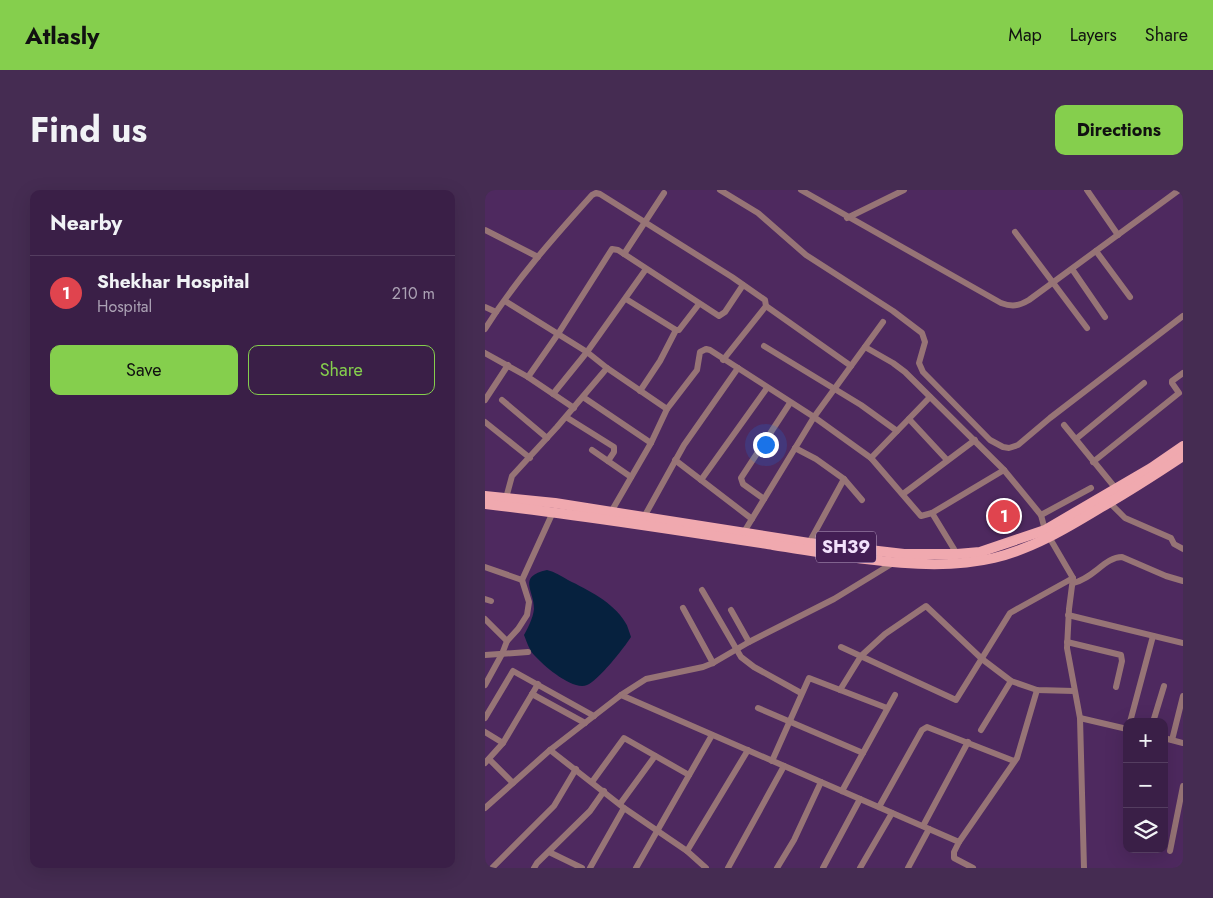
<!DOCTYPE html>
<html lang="en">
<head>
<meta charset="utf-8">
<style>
  body { margin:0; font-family:Jost,sans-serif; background:#452c52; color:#f1f3f6 }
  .controls { position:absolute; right:15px; bottom:15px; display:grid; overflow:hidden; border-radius:10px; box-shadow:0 5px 20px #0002 }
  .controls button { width:45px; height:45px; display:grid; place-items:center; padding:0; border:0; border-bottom:1px solid #543d60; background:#3a1f47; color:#f1f3f6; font:25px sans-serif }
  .you { position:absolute; left:280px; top:254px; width:18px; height:18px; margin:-12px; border:4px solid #fff; border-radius:50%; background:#1a73e8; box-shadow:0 0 0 8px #1a73e833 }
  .badge { display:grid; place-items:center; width:32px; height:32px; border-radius:50%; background:#85cf4d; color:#fff; font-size:16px; font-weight:700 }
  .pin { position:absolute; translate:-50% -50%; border:2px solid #fff; box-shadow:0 1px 5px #0006 }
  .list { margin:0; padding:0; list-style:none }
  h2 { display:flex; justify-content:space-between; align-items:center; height:65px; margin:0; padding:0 20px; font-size:21px }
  h2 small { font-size:16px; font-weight:400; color:#aba2b4 }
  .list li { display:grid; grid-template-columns:32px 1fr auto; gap:15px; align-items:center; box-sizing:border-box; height:75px; padding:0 20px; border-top:1px solid #543d60 }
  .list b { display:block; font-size:19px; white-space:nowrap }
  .list p { margin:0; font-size:16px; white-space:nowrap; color:#aba2b4 }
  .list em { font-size:16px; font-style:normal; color:#aba2b4 }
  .actions { display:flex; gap:10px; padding:15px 20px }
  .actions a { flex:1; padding:11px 0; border:1px solid #85cf4d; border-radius:10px; text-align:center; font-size:18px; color:#85cf4d }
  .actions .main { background:#85cf4d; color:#111 }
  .icon { flex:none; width:28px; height:28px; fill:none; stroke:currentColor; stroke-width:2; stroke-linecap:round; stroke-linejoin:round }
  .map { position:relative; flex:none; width:698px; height:678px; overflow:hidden; border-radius:10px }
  header { display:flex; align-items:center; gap:30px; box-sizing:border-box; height:70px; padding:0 25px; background:#85cf4d; color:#111 }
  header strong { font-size:24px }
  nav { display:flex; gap:28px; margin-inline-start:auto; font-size:18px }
  .intro { display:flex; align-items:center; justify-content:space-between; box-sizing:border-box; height:120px; padding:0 30px }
  h1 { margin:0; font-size:35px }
  .button { padding:12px 22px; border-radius:10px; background:#85cf4d; color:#111; font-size:18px; font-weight:700 }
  main { display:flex; gap:30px; padding:0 30px }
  aside { flex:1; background:#3a1f47; border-radius:10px; box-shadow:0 5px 20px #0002 }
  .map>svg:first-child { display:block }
  .water { fill:#06213e }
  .building { fill:#7c3f72 }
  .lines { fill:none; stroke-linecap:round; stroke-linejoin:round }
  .street { stroke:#977476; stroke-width:6 }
  .primary { stroke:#f0a9af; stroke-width:10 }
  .labels { text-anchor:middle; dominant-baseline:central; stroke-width:5; stroke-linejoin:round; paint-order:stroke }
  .shield { fill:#431e54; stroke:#bea6c9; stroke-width:1 }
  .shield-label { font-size:18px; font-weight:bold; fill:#f2e1fb }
</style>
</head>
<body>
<header>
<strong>Atlasly</strong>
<nav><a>Map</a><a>Layers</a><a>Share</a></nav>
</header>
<div class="intro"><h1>Find us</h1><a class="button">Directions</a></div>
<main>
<aside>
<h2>Nearby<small></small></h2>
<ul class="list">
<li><span class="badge" style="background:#e0444e">1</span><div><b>Shekhar Hospital</b><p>Hospital</p></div><em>210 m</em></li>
</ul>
<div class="actions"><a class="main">Save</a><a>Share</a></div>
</aside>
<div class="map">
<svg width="698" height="678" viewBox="0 0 698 678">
  <rect width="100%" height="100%" fill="#4e295f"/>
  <!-- water -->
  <path class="water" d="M62,380c8,2 14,6 21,10 20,10 45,22 57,42 3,4 4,10 6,15 -7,11 -33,44 -44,48 -14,6 -43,-19 -52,-29 -6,-6 -8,-14 -11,-21 4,-7 9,-17 10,-26 0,-20 -17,-32 13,-39z"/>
  <!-- building -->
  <path class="building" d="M520,317l8,15 -10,5 -8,-15z"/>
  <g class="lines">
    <!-- street -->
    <g class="street">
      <path d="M235,0l38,23 48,42 87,56 29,22 3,9 -6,21 4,9 67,68 13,7 6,1 9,-3 32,-27 133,-102"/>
      <path d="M316,0l200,113c11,4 18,3 28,-3l150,-110"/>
      <path d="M602,0l31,45"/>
      <path d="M362,28l57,-28"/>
      <path d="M0,40l53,27"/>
      <path d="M530,42l72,96"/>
      <path d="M611,61l34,46"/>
      <path d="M139,64l40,-61"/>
      <path d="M587,79l33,48"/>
      <path d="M141,109l50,31h3l20,-26"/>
      <path d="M20,111l82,51 20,16 60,41 30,-39 3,-18 6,-3 4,1 104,67 57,41 50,58 11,-3 72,-43 37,45 4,15 28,48 -4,31 -2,39 13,70 4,150"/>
      <path d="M281,116l85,60"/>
      <path d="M0,117l11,5"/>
      <path d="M0,139c30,-48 69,-92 107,-134l4,-2 4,1 132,83 33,23 1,6 -43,54"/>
      <path d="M279,156l97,59 36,26"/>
      <path d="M380,157l28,16 12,9 99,98"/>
      <path d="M0,163l43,24 46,31"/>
      <path d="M43,187l30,-43 54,-85 6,1 101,66 6,-4 18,-27"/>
      <path d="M155,201l20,-30 16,-31"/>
      <path d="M68,204l34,-42 59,-83"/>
      <path d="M98,207l68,46"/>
      <path d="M0,210l23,-35"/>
      <path d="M17,210l45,38"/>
      <path d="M81,227l48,30v5l-6,9"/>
      <path d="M424,229l38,41"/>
      <path d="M0,232l45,36"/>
      <path d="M579,235l53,65"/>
      <path d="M591,249l68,-56"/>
      <path d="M310,258l21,11 28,20"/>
      <path d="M107,260l39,27"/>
      <path d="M386,268l59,-61"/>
      <path d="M190,270l77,59"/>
      <path d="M608,272l86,-69 -7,-10v-2l11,-8"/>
      <path d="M216,290l66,-92"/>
      <path d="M418,304l72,-54"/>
      <path d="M21,308l6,-22 45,-49 50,-59"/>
      <path d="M279,309l-21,-15 -2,-6 49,-75"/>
      <path d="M625,313l15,15 46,20 3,6 9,5"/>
      <path d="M126,322l40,-69 16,-34"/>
      <path d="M447,323l25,41"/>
      <path d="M556,325l50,-27"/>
      <path d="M159,327l40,-72 54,-77"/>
      <path d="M259,342l70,-115 69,-95"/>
      <path d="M324,353l35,-64 18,21"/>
      <path d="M0,377l37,13 31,-68"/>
      <path d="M588,393c20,-4 32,-26 49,-26l44,19 17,5"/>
      <path d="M217,400l39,67 13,10 47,26"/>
      <path d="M0,409l6,2"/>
      <path d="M198,418l30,55"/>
      <path d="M246,420l18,32"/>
      <path d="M583,425l115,28"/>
      <path d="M0,429l22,22"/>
      <path d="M582,452l54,13 1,6 -6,26"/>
      <path d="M356,457l115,53 54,-87 63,-35"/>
      <path d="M0,465l43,-3"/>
      <path d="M0,495l17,-31 5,-13 11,-12 9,-14 2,-13 -7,-22"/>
      <path d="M355,500l21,-34 24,-22 41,-28 56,53 29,22 26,9 37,1"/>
      <path d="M47,504l53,29"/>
      <path d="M136,505l338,147 -5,10v6l19,10"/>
      <path d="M273,518l105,45"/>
      <path d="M0,528l28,-47 81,45"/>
      <path d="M595,528l47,11"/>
      <path d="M645,532l23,-86"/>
      <path d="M668,532l11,-36"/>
      <path d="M496,540l30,-49"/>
      <path d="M0,542l18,11"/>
      <path d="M679,548l19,5"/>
      <path d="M687,550l11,-44"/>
      <path d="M65,560l74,58 63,43 19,17"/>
      <path d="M4,569l24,24"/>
      <path d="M287,571l37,-83 78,30"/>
      <path d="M0,573l18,-20 35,-59"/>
      <path d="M107,592l32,-44 65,37"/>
      <path d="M357,601l53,-96"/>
      <path d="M135,614l35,-48"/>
      <path d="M394,617l43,-77 5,-3 87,34"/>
      <path d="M0,618l65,-58 71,-55 25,-16 57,-12 10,-4 36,-21 85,-43 59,-36"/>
      <path d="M438,636l45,-84"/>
      <path d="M474,652l58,-84 20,-68"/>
      <path d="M202,661l61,-101"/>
      <path d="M685,661l13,-65"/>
      <path d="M64,662l33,16"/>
      <path d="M7,678l62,-62 22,-37"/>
      <path d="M49,678l3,-5 53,-52 14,-20"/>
      <path d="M105,678l34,-60"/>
      <path d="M151,678l76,-133"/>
      <path d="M243,678l56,-102"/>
      <path d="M292,678l17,-28 27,-58"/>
      <path d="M338,678l37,-69"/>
      <path d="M375,678l32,-55"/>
      <path d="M423,678l21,-39"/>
    </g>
    <!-- primary -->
    <g class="primary">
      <path d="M0,306l70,7 254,40 95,11h53l23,-2 65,-22 106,-62 32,-22"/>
      <path d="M0,314c97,11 192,26 288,41 67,10 154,29 221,13 38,-9 73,-30 106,-50 28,-16 56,-34 83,-52"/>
    </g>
  </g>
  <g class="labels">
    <!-- shield labels -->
    <rect class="shield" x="331" y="341.5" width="60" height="31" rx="4"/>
    <g class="shield-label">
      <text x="361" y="357">SH39</text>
    </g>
  </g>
</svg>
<div class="controls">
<button>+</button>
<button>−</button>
<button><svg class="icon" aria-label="layers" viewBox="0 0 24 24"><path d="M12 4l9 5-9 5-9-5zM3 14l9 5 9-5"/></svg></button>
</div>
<div class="you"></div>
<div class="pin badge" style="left:519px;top:326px;background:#e0444e">1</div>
</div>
</main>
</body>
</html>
